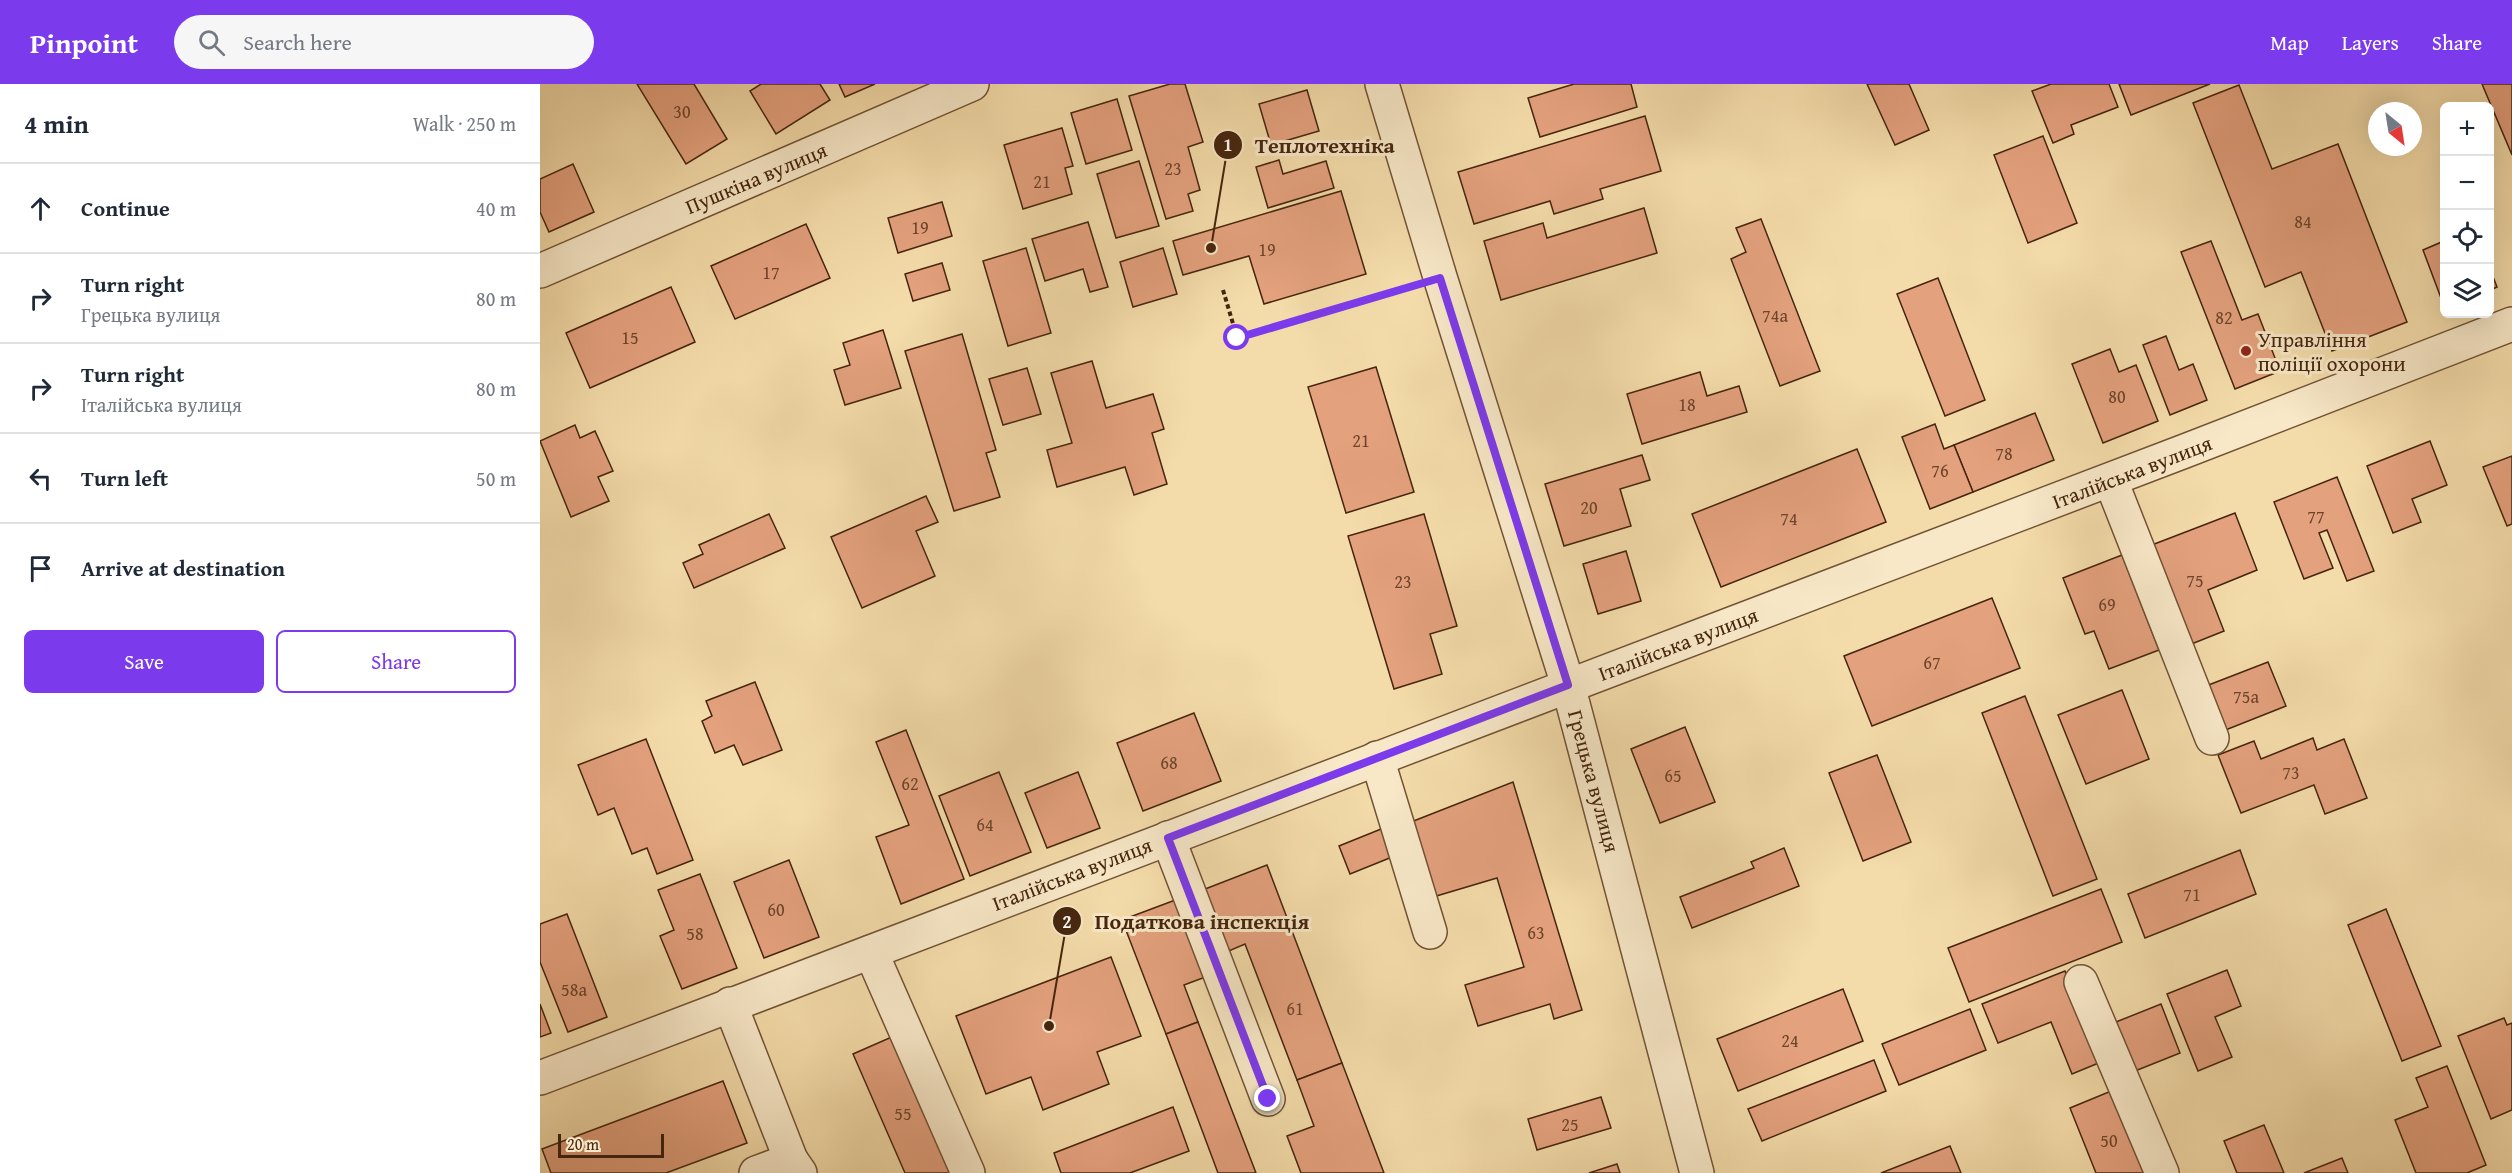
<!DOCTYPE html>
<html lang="en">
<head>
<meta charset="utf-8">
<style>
  body { margin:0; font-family:"Gentium Book Plus",serif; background:#f6f6f7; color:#1f2937 }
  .controls { position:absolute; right:18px; top:18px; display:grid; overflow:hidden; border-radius:9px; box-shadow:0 6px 24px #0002 }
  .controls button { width:54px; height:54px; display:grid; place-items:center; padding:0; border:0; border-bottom:2px solid #e0e1e3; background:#fff; color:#1f2937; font:30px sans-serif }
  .compass { position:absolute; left:1828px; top:18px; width:54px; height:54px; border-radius:50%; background:#fff; box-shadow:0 6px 24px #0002; rotate:150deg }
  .scale { position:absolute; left:18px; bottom:15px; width:106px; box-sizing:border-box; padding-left:6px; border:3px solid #45250e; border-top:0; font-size:16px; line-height:21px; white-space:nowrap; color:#45250e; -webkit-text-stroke:4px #f8e8c8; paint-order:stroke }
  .stop { position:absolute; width:18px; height:18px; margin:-14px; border:4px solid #7c3aed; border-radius:50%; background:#fff }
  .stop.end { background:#7c3aed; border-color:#fff; box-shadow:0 2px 6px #0008 }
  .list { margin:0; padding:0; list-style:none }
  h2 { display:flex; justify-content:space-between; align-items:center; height:78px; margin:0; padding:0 24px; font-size:26px }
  h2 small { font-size:20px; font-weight:400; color:#747a83 }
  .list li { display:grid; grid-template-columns:39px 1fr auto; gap:18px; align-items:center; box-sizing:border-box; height:90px; padding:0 24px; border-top:2px solid #e0e1e3 }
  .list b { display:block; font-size:22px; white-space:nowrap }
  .list p { margin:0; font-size:20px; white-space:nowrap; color:#747a83 }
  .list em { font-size:20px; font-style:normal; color:#747a83 }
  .actions { display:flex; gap:12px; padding:18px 24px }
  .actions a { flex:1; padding:14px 0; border:2px solid #7c3aed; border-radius:9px; text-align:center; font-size:21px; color:#7c3aed }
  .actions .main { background:#7c3aed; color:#fff }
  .icon { flex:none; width:33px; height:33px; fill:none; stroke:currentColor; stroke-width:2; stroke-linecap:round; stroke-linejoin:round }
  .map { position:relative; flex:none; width:1972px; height:1089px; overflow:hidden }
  header { display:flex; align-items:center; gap:36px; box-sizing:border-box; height:84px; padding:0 30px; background:#7c3aed; color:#fff }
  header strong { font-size:28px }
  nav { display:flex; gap:33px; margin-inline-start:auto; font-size:21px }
  .search { width:420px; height:54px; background:#f6f6f7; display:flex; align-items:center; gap:15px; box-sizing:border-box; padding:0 21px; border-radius:33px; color:#747a83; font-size:22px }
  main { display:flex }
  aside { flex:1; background:#fff }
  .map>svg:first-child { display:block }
  .building { fill:#e4a17e; stroke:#45250e; stroke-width:1.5 }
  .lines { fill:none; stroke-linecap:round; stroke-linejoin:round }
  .minor-casing { stroke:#715335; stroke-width:36 }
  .path { stroke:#45250e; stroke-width:4; stroke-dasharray:4.5 3; stroke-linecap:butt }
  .minor { stroke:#f8e8c8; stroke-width:33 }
  .route { stroke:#7c3aed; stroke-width:8 }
  .poi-dot { fill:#8f2418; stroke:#f8e8c8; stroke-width:2 }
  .labels { text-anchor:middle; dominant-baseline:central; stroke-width:6; stroke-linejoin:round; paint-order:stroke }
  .number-label { font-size:18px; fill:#6d442a }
  .street-label { font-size:21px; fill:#45250e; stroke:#f8e8c8 }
  .poi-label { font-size:21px; fill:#45250e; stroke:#f8e8c8; text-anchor:start }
  .leader { fill:none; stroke:#45250e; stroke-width:2 }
  .callout-dot { fill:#45250e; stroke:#f8e8c8; stroke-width:2 }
  .mark-label { font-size:18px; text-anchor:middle; font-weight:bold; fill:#fff }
  .callout-label { font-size:22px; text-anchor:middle; font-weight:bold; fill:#45250e; stroke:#f8e8c8; stroke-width:6; stroke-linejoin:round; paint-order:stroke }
</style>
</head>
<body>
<header>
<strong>Pinpoint</strong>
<div class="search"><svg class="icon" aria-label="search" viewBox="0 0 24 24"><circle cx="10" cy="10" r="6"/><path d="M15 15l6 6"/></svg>Search here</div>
<nav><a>Map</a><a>Layers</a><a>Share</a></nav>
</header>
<main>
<aside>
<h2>4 min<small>Walk · 250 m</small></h2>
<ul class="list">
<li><svg class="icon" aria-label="ahead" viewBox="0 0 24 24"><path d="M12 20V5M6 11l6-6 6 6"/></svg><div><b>Continue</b></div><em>40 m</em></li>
<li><svg class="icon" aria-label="right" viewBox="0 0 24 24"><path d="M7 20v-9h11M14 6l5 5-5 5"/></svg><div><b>Turn right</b><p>Грецька вулиця</p></div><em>80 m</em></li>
<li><svg class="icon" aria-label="right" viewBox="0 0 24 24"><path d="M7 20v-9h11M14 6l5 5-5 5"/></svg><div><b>Turn right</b><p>Італійська вулиця</p></div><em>80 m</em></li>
<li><svg class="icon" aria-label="left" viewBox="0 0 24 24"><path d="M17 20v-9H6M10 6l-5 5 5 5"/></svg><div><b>Turn left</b></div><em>50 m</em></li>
<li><svg class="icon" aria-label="arrive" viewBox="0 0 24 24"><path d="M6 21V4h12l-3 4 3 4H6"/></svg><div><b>Arrive at destination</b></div></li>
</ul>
<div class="actions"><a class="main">Save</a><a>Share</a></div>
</aside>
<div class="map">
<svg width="1972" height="1089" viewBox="0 0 1972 1089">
  <rect width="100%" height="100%" fill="#f4dcaa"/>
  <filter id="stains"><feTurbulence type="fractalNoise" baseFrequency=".00333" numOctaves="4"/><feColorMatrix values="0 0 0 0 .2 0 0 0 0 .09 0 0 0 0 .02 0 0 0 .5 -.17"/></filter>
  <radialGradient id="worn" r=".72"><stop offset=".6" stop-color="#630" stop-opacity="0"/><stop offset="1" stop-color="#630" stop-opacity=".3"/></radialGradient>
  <!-- building -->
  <g class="building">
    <path d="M97,0h57l33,55 -41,25z"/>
    <path d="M221,0h59l10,16 -54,34 -26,-43z"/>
    <path d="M299,0h36l-30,13z"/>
    <path d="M630,0h15l18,58 -15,5 12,43 -12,4 5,17 -27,8 -37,-123z"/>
    <path d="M1034,0h57l6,23 -97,30 -12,-39z"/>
    <path d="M1327,0h42l20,46 -34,15z"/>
    <path d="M1511,0h58l9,23 -47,18 3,9 -21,9 -21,-52z"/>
    <path d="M1579,0h91l-79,31z"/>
    <path d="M1942,0h30v71z"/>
    <path d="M1699,1l33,84 66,-25 69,178 -75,29 -31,-79 -36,15 -72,-184z"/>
    <path d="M767,6l12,41 -48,14 -12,-41z"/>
    <path d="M577,15l15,51 -46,14 -15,-51z"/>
    <path d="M1105,32l16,55 -61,18 3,10 -49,15 -4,-13 -76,23 -16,-52z"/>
    <path d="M522,44l11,38 -8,2 7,26 -49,15 -19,-64z"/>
    <path d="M1503,52l34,87 -49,20 -34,-88z"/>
    <path d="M739,76l4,14 43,-13 8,27 -66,20 -12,-41z"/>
    <path d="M599,77l20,65 -43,12 -19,-64z"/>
    <path d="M33,80l21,48 -45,20 -9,-20v-33z"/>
    <path d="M801,107l25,83 -102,30 -15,-48 -66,19 -10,-34z"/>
    <path d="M402,118l10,34 -54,17 -10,-35z"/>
    <path d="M1104,124l13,45 -156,47 -17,-59 59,-18 4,15z"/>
    <path d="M1221,135l59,152 -40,15 -49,-127 15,-7 -10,-24z"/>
    <path d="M548,138l20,65 -18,5 -7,-23 -38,12 -13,-42z"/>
    <path d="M266,140l24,54 -95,41 -24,-53z"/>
    <path d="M1671,157l31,79 16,-6 22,57 -45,18 -54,-137z"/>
    <path d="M1904,157v65l-21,-56z"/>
    <path d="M486,164l25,85 -43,13 -25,-85z"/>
    <path d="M623,164l14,46 -44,13 -13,-45z"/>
    <path d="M402,179l8,27 -37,11 -8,-27z"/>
    <path d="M1950,185l7,18 -7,3z"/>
    <path d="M1398,194l47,122 -40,16 -48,-122z"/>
    <path d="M131,203l24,55 -105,46 -24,-55z"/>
    <path d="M343,246l18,58 -56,17 -11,-35 16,-5 -7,-22z"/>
    <path d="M422,250l34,116 -10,3 14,44 -46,14 -49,-160z"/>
    <path d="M1626,252l13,34 14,-6 14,36 -37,15 -27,-70z"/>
    <path d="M1570,265l9,23 17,-7 22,56 -55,22 -31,-79z"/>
    <path d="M552,277l14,47 47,-14 11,35 -12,4 15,51 -33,11 -9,-28 -68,20 -10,-37 25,-7 -21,-70z"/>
    <path d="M836,283l38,125 -68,21 -38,-126z"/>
    <path d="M487,284l14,46 -38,11 -14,-46z"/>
    <path d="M1160,288l7,24 32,-10 8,26 -105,32 -15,-50z"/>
    <path d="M1495,329l19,47 -81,32 -19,-47z"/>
    <path d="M1395,340l9,25 10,-4 19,47 -43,17 -28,-72z"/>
    <path d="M35,341l5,13 15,-7 18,40 -15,6 11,24 -38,16 -31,-76z"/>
    <path d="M1890,357l17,44 -35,14 9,23 -28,11 -26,-67z"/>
    <path d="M1317,365l29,73 -165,65 -29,-73z"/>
    <path d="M1102,371l8,25 -30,9 11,37 -67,20 -19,-62z"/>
    <path d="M1972,372v68l-5,2 -24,-59z"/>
    <path d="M1797,393l37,94 -27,10 -20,-51 -8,3 14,35 -29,11 -30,-77z"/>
    <path d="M386,412l12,26 -22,9 19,45 -73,32 -31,-71z"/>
    <path d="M1695,429l22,57 -49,20 16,41 -40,16 -40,-99z"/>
    <path d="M229,430l16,34 -91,40 -11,-25 20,-9 -4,-9z"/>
    <path d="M884,430l33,112 -27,8 12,40 -48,15 -46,-153z"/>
    <path d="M1086,467l15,50 -43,13 -15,-50z"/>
    <path d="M1582,471l37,95 -50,19 -15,-38 -9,3 -22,-56z"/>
    <path d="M1452,514l28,70 -148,58 -28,-70z"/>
    <path d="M1728,578l18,44 -63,25 -17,-45z"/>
    <path d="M215,598l27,68 -39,15 -9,-20 -19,8 -13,-32 10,-5 -6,-15z"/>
    <path d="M1582,606l27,69 -63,25 -28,-69z"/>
    <path d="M1485,612l72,183 -44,17 -71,-183z"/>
    <path d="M654,629l27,68 -78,30 -26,-68z"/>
    <path d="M1145,643l30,75 -55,21 -29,-74z"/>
    <path d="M366,646l58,149 -63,25 -25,-67 33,-12 -33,-83z"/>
    <path d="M1773,654l4,12 27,-11 23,59 -42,16 -11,-29 -73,28 -23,-58 36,-14 7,18z"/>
    <path d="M106,655l47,121 -36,14 -10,-26 -15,6 -18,-46 -16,7 -20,-50z"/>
    <path d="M1337,671l34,87 -48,19 -34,-88z"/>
    <path d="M459,688l32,80 -61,24 -31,-80z"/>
    <path d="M538,688l22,56 -53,20 -22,-55z"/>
    <path d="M973,698l69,228 -28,9 -4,-15 -72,22 -13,-41 59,-18 -27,-89 -64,19 -22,-75z"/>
    <path d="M846,743l11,28 -47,19 -11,-28z"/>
    <path d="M1244,764l15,38 -107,42 -12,-31 74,-29 -3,-6z"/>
    <path d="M1700,766l16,44 -111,44 -17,-44z"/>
    <path d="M249,776l30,77 -55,21 -30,-76z"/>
    <path d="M727,781l75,198 -45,17 -52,-136 -21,9 -24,-62z"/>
    <path d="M160,790l37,94 -55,21 -22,-53 14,-6 -16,-40z"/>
    <path d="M1561,805l21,53 -153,60 -21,-54z"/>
    <path d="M638,815l30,77 -24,9 14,37 -32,12 -44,-114z"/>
    <path d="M1846,825l55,137 -39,15 -54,-136z"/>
    <path d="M27,830l40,103 -39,15 -28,-70v-38z"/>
    <path d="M571,873l30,79 -44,16 12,32 -66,26 -12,-33 -45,17 -30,-78z"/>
    <path d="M1687,886l14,36 -26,11 17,40 -34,14 -31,-77z"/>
    <path d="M1525,887l36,91 -29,12 -21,-52 -53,21 -16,-39z"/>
    <path d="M1303,905l20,52 -125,50 -21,-52z"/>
    <path d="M0,920l11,29 -11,4z"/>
    <path d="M1621,920l19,49 -50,20 -19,-49z"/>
    <path d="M1430,925l16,41 -87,35 -17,-41z"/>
    <path d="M1964,934l3,7 5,-2v87l-21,9 -33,-83z"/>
    <path d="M658,938l58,151h-38l-52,-139z"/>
    <path d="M354,952l60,137h-49l-52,-119z"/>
    <path d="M1334,976l12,31 -124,50 -14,-32z"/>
    <path d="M802,979l42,110h-83l-14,-37 27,-10 -17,-46z"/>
    <path d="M1907,982l39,99 -19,8h-51l-21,-53 33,-13 -12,-29z"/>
    <path d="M183,997l24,62 -81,30h-115l-9,-24z"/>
    <path d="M1576,1005l33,84h-53l-26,-65z"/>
    <path d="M1061,1013l10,31 -74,22 -9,-31z"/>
    <path d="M633,1023l16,44 -59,22h-69l-7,-20z"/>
    <path d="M1724,1041l20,48h-47l-13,-32z"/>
    <path d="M1410,1062l11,27h-80z"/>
    <path d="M1802,1074l6,15h-44z"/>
    <path d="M1077,1080l3,9h-31z"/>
  </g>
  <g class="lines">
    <defs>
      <g id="minor">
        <path d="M842,0l58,193 128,408 129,488"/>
        <path d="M0,187l432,-187"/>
        <path d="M1571,397l101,257"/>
        <path d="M837,674l53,174"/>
        <path d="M628,754l100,261"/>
        <path d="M331,868l97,221"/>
        <path d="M1541,898l81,191"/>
        <path d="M190,920l61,156 9,13"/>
        <path d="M0,994c656,-256 1317,-497 1972,-754"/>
        <path d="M216,1089l35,-13"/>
      </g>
    </defs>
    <!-- minor casing -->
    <use href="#minor" class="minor-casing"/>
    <!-- path -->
    <path class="path" d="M683,206l14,47 171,-50"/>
    <!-- minor -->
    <use href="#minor" class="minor"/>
  </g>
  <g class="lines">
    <!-- route -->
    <path class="route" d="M697,254l203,-60 128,407 -400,153 100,261"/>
  </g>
  <!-- markers -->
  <circle class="poi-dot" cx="1706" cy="267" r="6"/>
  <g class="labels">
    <!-- number labels -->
    <g class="number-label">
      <text x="142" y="27">30</text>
      <text x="633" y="84">23</text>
      <text x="502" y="97">21</text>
      <text x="1763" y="137">84</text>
      <text x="380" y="143">19</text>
      <text x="727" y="165">19</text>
      <text x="231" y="188">17</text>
      <text x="1235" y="231">74а</text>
      <text x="1684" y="233">82</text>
      <text x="90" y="253">15</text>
      <text x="1577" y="312">80</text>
      <text x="1147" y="320">18</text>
      <text x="821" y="356">21</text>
      <text x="1464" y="369">78</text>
      <text x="1400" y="386">76</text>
      <text x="1049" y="423">20</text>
      <text x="1776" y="432">77</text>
      <text x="1249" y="434">74</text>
      <text x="1655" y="496">75</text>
      <text x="863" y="497">23</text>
      <text x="1567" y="520">69</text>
      <text x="1392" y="578">67</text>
      <text x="1706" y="612">75а</text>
      <text x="629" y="678">68</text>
      <text x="1751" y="688">73</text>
      <text x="1133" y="691">65</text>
      <text x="370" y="699">62</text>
      <text x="445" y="740">64</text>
      <text x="1652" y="810">71</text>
      <text x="236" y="825">60</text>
      <text x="996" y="848">63</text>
      <text x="155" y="849">58</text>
      <text x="34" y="905">58а</text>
      <text x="755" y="924">61</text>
      <text x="1250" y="956">24</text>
      <text x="363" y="1029">55</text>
      <text x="1030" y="1040">25</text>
      <text x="1569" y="1056">50</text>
    </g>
    <!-- street labels -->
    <g class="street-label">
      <text transform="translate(216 94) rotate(-23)">Пушкіна вулиця</text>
      <text transform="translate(1592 388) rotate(-21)">Італійська вулиця</text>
      <text transform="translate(1138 560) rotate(-21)">Італійська вулиця</text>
      <text transform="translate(1054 697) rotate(75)">Грецька вулиця</text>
      <text transform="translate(532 790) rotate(-21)">Італійська вулиця</text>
    </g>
    <!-- poi labels -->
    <g class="poi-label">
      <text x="1718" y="255">Управління<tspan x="1718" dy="24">поліції охорони</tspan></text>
    </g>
  </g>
  <!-- callouts -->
  <path class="leader" d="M671 164L688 61M509 942L527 837"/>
  <g class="callout-dot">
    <circle cx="671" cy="164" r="6"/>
    <circle cx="509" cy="942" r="6"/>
    <circle cx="688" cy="61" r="15"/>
    <circle cx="527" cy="837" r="15"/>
  </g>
  <g class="mark-label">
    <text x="688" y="67">1</text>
    <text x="527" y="844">2</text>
  </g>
  <g class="callout-label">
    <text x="785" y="69">Теплотехніка</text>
    <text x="662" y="845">Податкова інспекція</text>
  </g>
  <rect width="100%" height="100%" filter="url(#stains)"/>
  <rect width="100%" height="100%" fill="url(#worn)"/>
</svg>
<div class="controls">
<button>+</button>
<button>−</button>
<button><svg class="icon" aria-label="locate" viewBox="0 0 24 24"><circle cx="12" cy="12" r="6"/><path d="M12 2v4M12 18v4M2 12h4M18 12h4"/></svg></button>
<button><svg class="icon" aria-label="layers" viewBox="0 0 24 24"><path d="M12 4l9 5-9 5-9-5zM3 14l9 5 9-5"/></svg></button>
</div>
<svg class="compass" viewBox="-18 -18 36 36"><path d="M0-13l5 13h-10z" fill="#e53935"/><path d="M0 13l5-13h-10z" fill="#747a83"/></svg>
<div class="scale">20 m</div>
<div class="stop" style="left:697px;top:254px"></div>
<div class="stop end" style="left:728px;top:1015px"></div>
</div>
</main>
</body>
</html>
